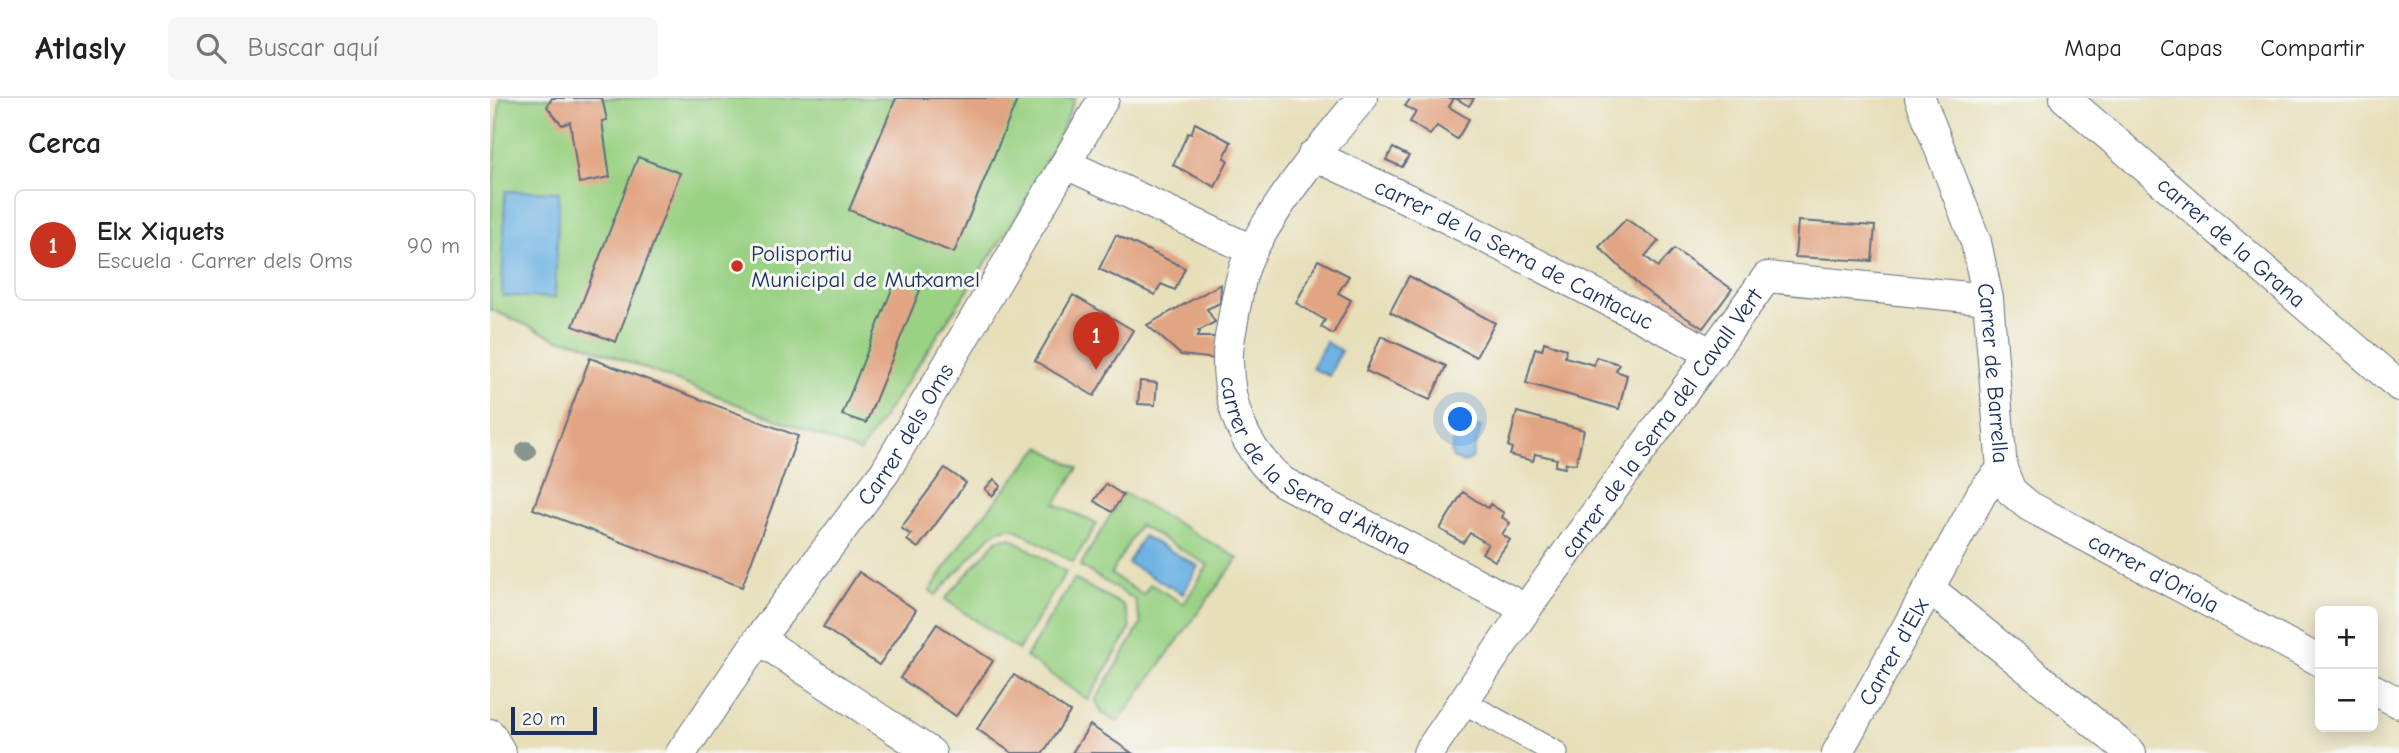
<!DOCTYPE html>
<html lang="es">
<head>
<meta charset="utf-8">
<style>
  body { margin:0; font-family:"Comic Neue",sans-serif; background:#f6f6f6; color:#202124 }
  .controls { position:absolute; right:21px; bottom:21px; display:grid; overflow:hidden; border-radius:10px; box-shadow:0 4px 18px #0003 }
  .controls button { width:63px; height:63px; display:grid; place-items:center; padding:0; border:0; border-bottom:2px solid #e0e0e0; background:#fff; color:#202124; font:35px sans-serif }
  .scale { position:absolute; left:21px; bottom:18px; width:86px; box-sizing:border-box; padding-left:7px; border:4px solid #1b2f5e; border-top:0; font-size:19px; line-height:24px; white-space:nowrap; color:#1b2f5e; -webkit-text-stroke:5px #f6f6f2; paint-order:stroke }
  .you { position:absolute; left:971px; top:322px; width:24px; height:24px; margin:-18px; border:5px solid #fff; border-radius:50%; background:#1a73e8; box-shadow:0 0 0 10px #1a73e833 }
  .badge { display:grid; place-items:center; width:46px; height:46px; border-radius:50%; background:#c8321e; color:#fff; font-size:23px; font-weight:700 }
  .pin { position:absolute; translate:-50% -58px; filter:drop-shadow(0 2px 4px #0008) }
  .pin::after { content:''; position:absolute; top:37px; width:24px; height:21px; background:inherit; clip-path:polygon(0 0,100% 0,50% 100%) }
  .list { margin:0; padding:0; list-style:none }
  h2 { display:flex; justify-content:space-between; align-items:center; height:91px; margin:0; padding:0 28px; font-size:30px }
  h2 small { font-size:23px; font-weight:400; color:#757577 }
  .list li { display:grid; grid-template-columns:46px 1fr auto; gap:21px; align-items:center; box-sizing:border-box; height:112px; margin:0 14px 14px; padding:0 14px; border:2px solid #e0e0e0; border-radius:10px }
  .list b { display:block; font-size:26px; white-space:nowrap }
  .list p { margin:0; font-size:23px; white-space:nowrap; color:#757577 }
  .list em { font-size:23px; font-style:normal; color:#757577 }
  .icon { flex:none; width:38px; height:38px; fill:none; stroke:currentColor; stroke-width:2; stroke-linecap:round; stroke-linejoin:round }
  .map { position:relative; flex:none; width:1909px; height:655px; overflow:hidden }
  header { display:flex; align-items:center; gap:42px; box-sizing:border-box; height:98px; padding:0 35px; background:#fff; border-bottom:2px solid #e0e0e0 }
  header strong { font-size:33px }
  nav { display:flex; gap:38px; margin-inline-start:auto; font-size:24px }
  .search { width:490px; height:63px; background:#f6f6f6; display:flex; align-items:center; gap:18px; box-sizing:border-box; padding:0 24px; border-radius:10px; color:#757577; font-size:26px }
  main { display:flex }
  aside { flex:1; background:#fff }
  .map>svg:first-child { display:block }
  .green { fill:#9ad284; stroke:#5a8071; stroke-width:2; fill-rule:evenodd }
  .water { fill:#6eb3e4; stroke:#4471a1; stroke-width:2 }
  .building { fill:#e2a583 }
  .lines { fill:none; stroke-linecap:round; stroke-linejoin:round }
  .pedestrian-casing { stroke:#626d7e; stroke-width:25 }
  .minor-casing { stroke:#626d7e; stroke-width:32 }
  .pedestrian { stroke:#fff; stroke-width:23 }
  .minor { stroke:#fff; stroke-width:30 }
  .tree { fill:#88958d }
  .poi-dot { fill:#c8321e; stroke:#f6f6f2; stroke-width:2.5 }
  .labels { text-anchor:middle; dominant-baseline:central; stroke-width:6; stroke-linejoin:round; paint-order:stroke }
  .street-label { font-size:23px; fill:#1b2f5e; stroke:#f6f6f2 }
  .poi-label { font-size:23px; fill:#1b2f5e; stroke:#f6f6f2; text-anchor:start }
</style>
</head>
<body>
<header>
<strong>Atlasly</strong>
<div class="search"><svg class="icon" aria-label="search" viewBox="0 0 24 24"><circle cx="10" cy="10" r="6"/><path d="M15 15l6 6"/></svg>Buscar aquí</div>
<nav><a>Mapa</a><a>Capas</a><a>Compartir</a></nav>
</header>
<main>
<aside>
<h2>Cerca<small></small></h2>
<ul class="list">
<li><span class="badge">1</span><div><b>Elx Xiquets</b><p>Escuela · Carrer dels Oms</p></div><em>90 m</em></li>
</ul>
</aside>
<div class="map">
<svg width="1909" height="655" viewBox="0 0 1909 655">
  <rect width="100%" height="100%" fill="#f6f6f2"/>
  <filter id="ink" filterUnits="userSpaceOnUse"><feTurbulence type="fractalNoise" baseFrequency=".0143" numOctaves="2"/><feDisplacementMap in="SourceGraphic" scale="14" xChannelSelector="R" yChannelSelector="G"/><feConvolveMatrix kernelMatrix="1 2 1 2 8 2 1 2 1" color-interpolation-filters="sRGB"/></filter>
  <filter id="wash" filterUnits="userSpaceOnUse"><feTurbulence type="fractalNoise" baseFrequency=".00686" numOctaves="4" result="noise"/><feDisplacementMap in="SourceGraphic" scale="28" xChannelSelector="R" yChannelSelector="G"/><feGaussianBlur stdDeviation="1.57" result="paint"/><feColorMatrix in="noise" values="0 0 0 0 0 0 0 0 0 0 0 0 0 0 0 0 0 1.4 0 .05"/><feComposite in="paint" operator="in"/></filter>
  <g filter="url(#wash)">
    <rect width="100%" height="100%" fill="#e7dfba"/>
    <!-- green -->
    <g class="green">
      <path d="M10,0h575l-8,21 -48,94 -159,239 -283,-110 -20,-3 -67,-30v-87z"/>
      <path d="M550,349l38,21 -23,36 42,20 -24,38 -61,-35 -13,3 -9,6 -54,59 -6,-4 34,-52z"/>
      <path d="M634,395l114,65 -120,164 -16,-9 -6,-13 45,-76 -6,-24 -55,-34zM649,427l69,40 -24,39 -34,-20 -7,11 -32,-21z"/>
      <path d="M521,440l55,34 -48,78 -73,-51 53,-60z"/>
      <path d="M584,481l49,26 5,12 2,12 -42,71 -62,-43z"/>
    </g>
    <!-- water -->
    <g class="water">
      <path d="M15,93l54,1 -4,106 -53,-2z"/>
      <path d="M836,244l15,9 -12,25 -17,-8z"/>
      <path d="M970,316l9,11 12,2 -9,31 -8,5 -11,-5 -2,-6z"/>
      <path d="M653,438l55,30 -15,28 -55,-31z"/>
    </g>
    <g id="blocks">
      <!-- building -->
      <g class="building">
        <path d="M62,0h50l5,22 -5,1 8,56 -31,6 -9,-61 -8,3 -15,-18z"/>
        <path d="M406,0h122l-64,155 -105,-43z"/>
        <path d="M921,0h43l-5,9 20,12 -12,20 -20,-13 -7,9 -20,-13 6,-10 -11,-6z"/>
        <path d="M965,0h19l-5,8z"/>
        <path d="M705,25l36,19 -7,16 4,2 -13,27 -42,-22 15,-32 3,1z"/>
        <path d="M903,50l16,8 -7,11 -16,-7z"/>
        <path d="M148,59l42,16 -64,169 -43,-16z"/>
        <path d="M1136,121l33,22 -14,15 13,11 16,-18 58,40 -29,39 -39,-24 -23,-17 -42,-40z"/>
        <path d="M1308,123l77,5 -3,35 -77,-4z"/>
        <path d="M626,137l69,33 -10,22 -14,-6 -6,11 -56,-26z"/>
        <path d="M828,162l31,16 -11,17 13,7 -18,34 -12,-7 4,-7 -29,-17z"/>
        <path d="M919,178l86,47 -19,34 -86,-45z"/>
        <path d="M406,181l24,11 -54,133 -24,-8z"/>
        <path d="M731,186l-1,19 -13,6 8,13 -17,9 2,1 -3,5h21l-2,22 -35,-4 -34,-30z"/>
        <path d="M583,197l60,35 -39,66 -59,-35z"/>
        <path d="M891,238l65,30 -16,34 -64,-29z"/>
        <path d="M1054,244l22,7 -1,8 29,8 2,-8 23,7 -3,7 11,4 -8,34 -93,-26 9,-35 7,2z"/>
        <path d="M100,260l208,78 -56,151 -209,-78z"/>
        <path d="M650,283l17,2 -2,22 -17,-1z"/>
        <path d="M1027,314l67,18 -8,34 -10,-1 -1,5 -10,-2 2,-7 -22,-5 -2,7 -23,-6 2,-7 -4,-2z"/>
        <path d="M455,370l21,15 -48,65 -11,-8 4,-5 -10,-7z"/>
        <path d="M504,381l7,7 -9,10 -7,-7z"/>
        <path d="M616,386l17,11 -11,17 -18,-11z"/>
        <path d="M973,394l25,16 2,-4 14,9 -2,4 8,6 -8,11 8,6 -15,21 -13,-8 6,-9 -18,-11 -7,10 -23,-14z"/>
        <path d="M369,474l57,38 -37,55 -56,-38z"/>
        <path d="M447,526l56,37 -37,55 -56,-38z"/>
        <path d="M524,577l56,37 -27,41h-31l-35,-24z"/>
        <path d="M600,627l42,28h-60z"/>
      </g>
    </g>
  </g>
  <g filter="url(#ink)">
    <use href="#blocks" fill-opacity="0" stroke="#626d7e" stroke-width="2"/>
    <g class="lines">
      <defs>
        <path id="pedestrian" d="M972,603l94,52"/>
        <g id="minor">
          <path id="s1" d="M872,0c-40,47 -79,96 -109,150 -11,20 -15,44 -19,66 -2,14 -6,28 -6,42 -1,50 17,95 55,126l243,127"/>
          <path id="s2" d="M1430,0l56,144 12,57 14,170 9,22 18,15 291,155"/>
          <path id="s3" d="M1575,0l334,288"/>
          <path id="s4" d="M823,57l116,54 284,145"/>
          <path d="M576,66l186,86"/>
          <path d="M1439,490l202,165"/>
          <path d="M269,541l172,114"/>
          <path d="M1883,591l26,14"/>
          <path d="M0,636l11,19"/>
          <path id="s5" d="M191,655l78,-114 126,-167 219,-374"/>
          <path id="s6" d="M938,655l98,-144 241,-332 221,22"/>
          <path id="s7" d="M1347,655l145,-260 20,-24"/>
        </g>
      </defs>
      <!-- pedestrian casing -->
      <use href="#pedestrian" class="pedestrian-casing"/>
      <!-- minor casing -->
      <use href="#minor" class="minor-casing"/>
      <!-- pedestrian -->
      <use href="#pedestrian" class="pedestrian"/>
      <!-- minor -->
      <use href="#minor" class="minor"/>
    </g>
    <!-- trees -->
    <circle class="tree" cx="36" cy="353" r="10"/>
  </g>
  <!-- markers -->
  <circle class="poi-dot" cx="247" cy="168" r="7"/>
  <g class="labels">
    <!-- street labels -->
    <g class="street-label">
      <text stroke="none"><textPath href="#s3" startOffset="220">carrer de la Grana</textPath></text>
      <text stroke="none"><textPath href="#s4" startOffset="224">carrer de la Serra de Cantacuc</textPath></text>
      <text stroke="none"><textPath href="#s2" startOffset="287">Carrer de Barrella</textPath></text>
      <text stroke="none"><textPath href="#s6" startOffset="404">carrer de la Serra del Cavall Vert</textPath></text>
      <text stroke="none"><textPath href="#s5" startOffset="390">Carrer dels Oms</textPath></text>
      <text stroke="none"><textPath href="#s1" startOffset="450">carrer de la Serra d'Aitana</textPath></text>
      <text stroke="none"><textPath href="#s2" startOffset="572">carrer d'Oriola</textPath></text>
      <text stroke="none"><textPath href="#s7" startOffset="116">Carrer d'Elx</textPath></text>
    </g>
    <!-- poi labels -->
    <g class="poi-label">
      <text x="261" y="155">Polisportiu<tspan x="261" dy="26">Municipal de Mutxamel</tspan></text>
    </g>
  </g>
</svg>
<div class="controls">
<button>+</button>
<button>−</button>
</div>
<div class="scale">20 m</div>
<div class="you"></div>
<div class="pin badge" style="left:606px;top:272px">1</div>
</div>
</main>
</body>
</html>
